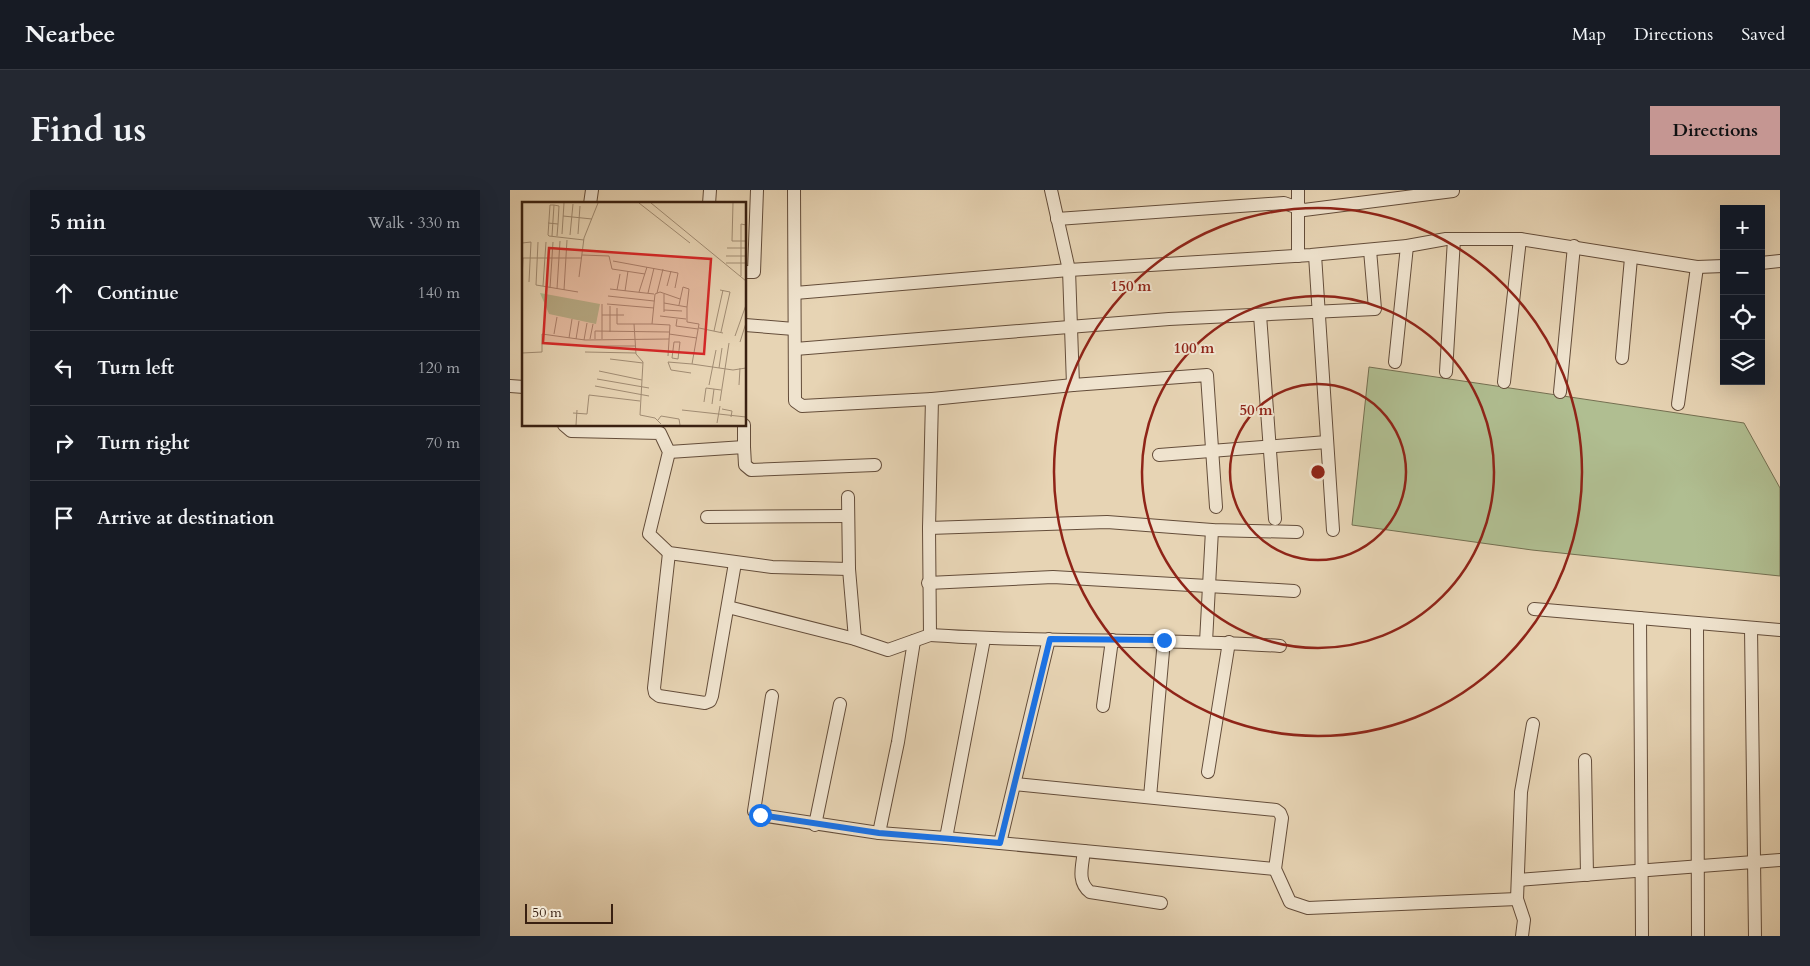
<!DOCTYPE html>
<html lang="en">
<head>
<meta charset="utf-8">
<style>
  body { margin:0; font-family:Cardo,serif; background:#242831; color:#f1f3f6 }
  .controls { position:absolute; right:15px; top:15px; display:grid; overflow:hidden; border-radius:0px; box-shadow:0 5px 20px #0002 }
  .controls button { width:45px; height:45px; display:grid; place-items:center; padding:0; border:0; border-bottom:1px solid #363941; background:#171b24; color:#f1f3f6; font:25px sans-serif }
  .scale { position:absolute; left:15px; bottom:12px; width:88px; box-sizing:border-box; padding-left:5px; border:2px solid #392011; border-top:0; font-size:14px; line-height:18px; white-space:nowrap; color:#392011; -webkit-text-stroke:4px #efe3ce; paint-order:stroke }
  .stop { position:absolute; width:15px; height:15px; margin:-11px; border:4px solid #1a73e8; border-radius:50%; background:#fff }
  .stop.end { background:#1a73e8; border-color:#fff; box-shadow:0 1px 5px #0008 }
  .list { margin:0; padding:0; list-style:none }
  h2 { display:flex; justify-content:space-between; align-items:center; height:65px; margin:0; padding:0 20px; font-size:21px }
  h2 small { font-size:16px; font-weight:400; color:#9ea1a6 }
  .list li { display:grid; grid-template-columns:32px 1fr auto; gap:15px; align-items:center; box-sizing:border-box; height:75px; padding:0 20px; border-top:1px solid #363941 }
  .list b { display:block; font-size:19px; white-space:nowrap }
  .list em { font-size:16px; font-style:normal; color:#9ea1a6 }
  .icon { flex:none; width:28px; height:28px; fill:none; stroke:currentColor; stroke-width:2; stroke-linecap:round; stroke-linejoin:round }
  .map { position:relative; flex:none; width:1270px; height:746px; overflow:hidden; border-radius:0px }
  header { display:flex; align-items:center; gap:30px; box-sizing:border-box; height:70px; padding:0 25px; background:#171b24; border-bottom:1px solid #363941 }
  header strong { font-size:24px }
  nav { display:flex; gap:28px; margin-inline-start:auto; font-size:18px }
  .intro { display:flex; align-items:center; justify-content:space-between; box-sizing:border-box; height:120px; padding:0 30px }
  h1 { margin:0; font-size:35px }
  .button { padding:12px 22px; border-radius:0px; background:#c59692; color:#111; font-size:18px; font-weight:700 }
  main { display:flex; gap:30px; padding:0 30px }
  aside { flex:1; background:#171b24; border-radius:0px; box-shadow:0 5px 20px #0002 }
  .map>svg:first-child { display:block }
  .green { fill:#b0be91; stroke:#746f51 }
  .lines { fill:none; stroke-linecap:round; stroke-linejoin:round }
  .minor-casing { stroke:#644d3a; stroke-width:14 }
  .minor { stroke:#efe3ce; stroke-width:12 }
  .route { stroke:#1a73e8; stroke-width:6 }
  .ring { fill:none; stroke:#8f2418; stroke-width:2.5 }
  .inset-road { fill:none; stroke:#a18c73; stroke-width:1 }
  .view { fill:#d62828; fill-opacity:0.15; stroke:#d62828; stroke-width:2.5 }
  .inset-edge { fill:none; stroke:#392011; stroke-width:2.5 }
  .centre { fill:#8f2418; stroke:#efe3ce; stroke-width:2.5 }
  .ring-label { font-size:15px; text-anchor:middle; font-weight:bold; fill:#8f2418; stroke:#efe3ce; stroke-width:4; stroke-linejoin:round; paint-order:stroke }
</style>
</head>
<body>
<header>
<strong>Nearbee</strong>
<nav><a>Map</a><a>Directions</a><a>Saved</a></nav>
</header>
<div class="intro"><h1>Find us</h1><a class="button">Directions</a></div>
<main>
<aside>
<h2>5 min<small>Walk · 330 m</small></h2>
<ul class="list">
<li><svg class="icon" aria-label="ahead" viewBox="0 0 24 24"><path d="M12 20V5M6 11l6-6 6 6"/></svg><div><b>Continue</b></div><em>140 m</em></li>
<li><svg class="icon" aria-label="left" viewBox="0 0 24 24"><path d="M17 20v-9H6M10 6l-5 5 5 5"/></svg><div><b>Turn left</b></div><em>120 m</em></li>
<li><svg class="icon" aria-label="right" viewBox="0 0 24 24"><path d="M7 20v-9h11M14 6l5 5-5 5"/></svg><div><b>Turn right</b></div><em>70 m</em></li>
<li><svg class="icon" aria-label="arrive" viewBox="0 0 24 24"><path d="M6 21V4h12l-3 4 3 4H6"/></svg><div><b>Arrive at destination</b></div></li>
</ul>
</aside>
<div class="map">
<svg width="1270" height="746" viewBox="0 0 1270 746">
  <rect width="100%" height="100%" fill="#e7d4b4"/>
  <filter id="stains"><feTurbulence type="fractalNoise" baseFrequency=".004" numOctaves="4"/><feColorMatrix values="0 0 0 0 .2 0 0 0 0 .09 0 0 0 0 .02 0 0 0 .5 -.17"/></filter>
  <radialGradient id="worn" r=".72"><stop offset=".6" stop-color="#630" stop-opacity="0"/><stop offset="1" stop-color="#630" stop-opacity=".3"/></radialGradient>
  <!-- green -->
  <path class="green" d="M859,177l375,56 36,65v88l-248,-26 -180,-25z"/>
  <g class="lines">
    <defs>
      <g id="minor">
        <path d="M284,0l1,211 7,5 130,-7"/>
        <path d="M541,0l18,80 4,115"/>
        <path d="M80,14l2,-14"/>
        <path d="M199,14l1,-14"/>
        <path d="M547,29l227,-16 20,7 149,-19"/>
        <path d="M805,65l18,275"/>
        <path d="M788,66v-66"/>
        <path d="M1251,73l19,-2"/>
        <path d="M235,82h9l3,-82"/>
        <path d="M285,103l274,-23 242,-15 96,-9 39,-7h74l177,28 27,-1"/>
        <path d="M750,125l15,204"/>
        <path d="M235,135l49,4"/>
        <path d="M285,159l374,-30 206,-10 -5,-59"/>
        <path d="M1112,168l9,-100"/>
        <path d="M885,172l12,-116"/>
        <path d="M936,182l8,-133"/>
        <path d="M994,192l16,-143"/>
        <path d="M0,196l14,1"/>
        <path d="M1050,202l14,-146"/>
        <path d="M1168,214l19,-137"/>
        <path d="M54,235l7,6 89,2 9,19 -20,82 20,19 103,14 77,2"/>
        <path d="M234,257v-22"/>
        <path d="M159,262l75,-5 1,18 6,5 124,-5"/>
        <path d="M649,265l168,-13"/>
        <path d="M338,307l1,72 6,70"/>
        <path d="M197,327l141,-1"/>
        <path d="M419,338l178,-6 105,8 85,2"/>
        <path d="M159,363l-15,135 1,5 4,3 46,7 5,-2 2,-5 23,-133"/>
        <path d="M418,393l125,-6 241,14"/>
        <path d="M218,417l127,32 33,11 42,-15 -1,-107 3,-129 141,-14 134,-10 9,132"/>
        <path d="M1024,419l246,21"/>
        <path d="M1130,428l2,318"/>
        <path d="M1187,433l1,313"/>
        <path d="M1241,438l4,308"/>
        <path d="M420,445c116,8 234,3 350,11"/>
        <path d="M696,452l6,-112"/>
        <path d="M262,506l-18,115 6,4 119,18 67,5 329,31"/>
        <path d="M593,516l9,-66"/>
        <path d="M1075,570l2,115"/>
        <path d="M698,582l21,-130"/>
        <path d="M505,594l261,26 4,3 2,5 -7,51 15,33 18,6 209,-9"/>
        <path d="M640,607l14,-157"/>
        <path d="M305,635l25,-121"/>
        <path d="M369,643l19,-91 16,-101"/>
        <path d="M436,648l38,-199"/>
        <path d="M490,653l49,-204"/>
        <path d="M574,661c-2,16 -7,31 6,41l71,11"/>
        <path d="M1008,690l262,-20"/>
        <path d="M1012,746l2,-16 -7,-21 4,-107 12,-68"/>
      </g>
    </defs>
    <!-- minor casing -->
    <use href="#minor" class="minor-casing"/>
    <!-- minor -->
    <use href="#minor" class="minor"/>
  </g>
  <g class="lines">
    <!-- route -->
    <path class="route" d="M250,625l119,18 121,10 50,-204 114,1"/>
  </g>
  <!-- distance rings -->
  <g class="ring">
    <circle cx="808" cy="282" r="88"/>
    <circle cx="808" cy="282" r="176"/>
    <circle cx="808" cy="282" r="264"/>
  </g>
  <!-- overview -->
  <g transform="translate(12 12)">
    <rect width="224" height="224" fill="#e7d4b4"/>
    <path d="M18,91l60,11 -4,20 -47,-10z" fill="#b0be91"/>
    <path class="inset-road" d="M117,1l51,40M129,1l95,78M211,1l-1,38h14M32,3l5,1 -1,18M41,14l29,3M26,21l10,1 -1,12M40,32l2,-31M56,32l2,-28M48,33l3,-31M30,34l2,-31h-4l-2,30 1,1 35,4M16,40l-2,43 42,7M0,41l9,-1 -2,40M205,46h19M60,53l27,1 3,13 33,5M204,54h20M0,56h60M91,59l65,12 -3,15M204,61h20M219,74v-52l5,1M57,75l5,-39 14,-35M0,78l1,-22M21,84l3,-44M145,84l4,-15M28,86l3,-46M35,87l3,-48M88,87l44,5M42,88l3,-50M95,88l3,-16M198,88l10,2 -9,40M103,89l3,-20M117,90l8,-25M126,91l6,-25M135,91l6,-24M86,94l46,5M142,101l23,4v15l12,2 -7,40 41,6 13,-2M85,102l47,4M157,103l4,-18 6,2 -2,18M88,104v26M95,106v16h35l3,-30 5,-2 20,7M142,108l18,1M142,110v-18M80,113h22M138,114l26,3M155,117l-1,7 22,3M112,122l2,30 7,8 -3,53 15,3 6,6M130,122l18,1 -2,31M177,126l24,5M192,129l9,-41M32,132l3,-17M147,132l28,4M213,134l11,-31M47,136l3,-19M54,137l3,-18M68,137l3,-15M73,137v-8l74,1M80,137v-35M62,138l3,-17M152,140h6l-2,17 -6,-1zM218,140l6,-19M62,144h51M63,150l51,1M0,151l20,-1v-18l43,6 84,-1M88,157l33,4M197,166l3,-20M77,169l43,9M169,171l-20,-3 -3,-8 24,2M75,177l52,9M187,183l7,-35M217,183l1,-17M73,184l54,10M198,199l9,-58M182,200l2,-14 15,2M190,202l2,-15M200,207l10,2 -1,6M160,208l64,7M51,211l14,1 2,-19 51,6M136,218l3,-4 18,3 1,6M195,221l3,-17M54,223l1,-15"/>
    <path class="view" d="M27,46l162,11 -7,95 -161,-11z"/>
    <rect width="224" height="224" class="inset-edge"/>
  </g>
  <circle cx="808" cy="282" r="8" class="centre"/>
  <g class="ring-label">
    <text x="621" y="101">150 m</text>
    <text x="684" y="163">100 m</text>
    <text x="746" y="225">50 m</text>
  </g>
  <rect width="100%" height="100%" filter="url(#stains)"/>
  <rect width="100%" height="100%" fill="url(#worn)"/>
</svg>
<div class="controls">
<button>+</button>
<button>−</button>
<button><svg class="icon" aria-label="locate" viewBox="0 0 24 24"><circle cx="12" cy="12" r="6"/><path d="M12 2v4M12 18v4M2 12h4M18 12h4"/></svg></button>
<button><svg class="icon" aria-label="layers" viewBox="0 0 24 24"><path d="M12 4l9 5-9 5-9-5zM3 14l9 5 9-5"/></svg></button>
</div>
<div class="scale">50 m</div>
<div class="stop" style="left:250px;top:625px"></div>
<div class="stop end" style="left:654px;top:450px"></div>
</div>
</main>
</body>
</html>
